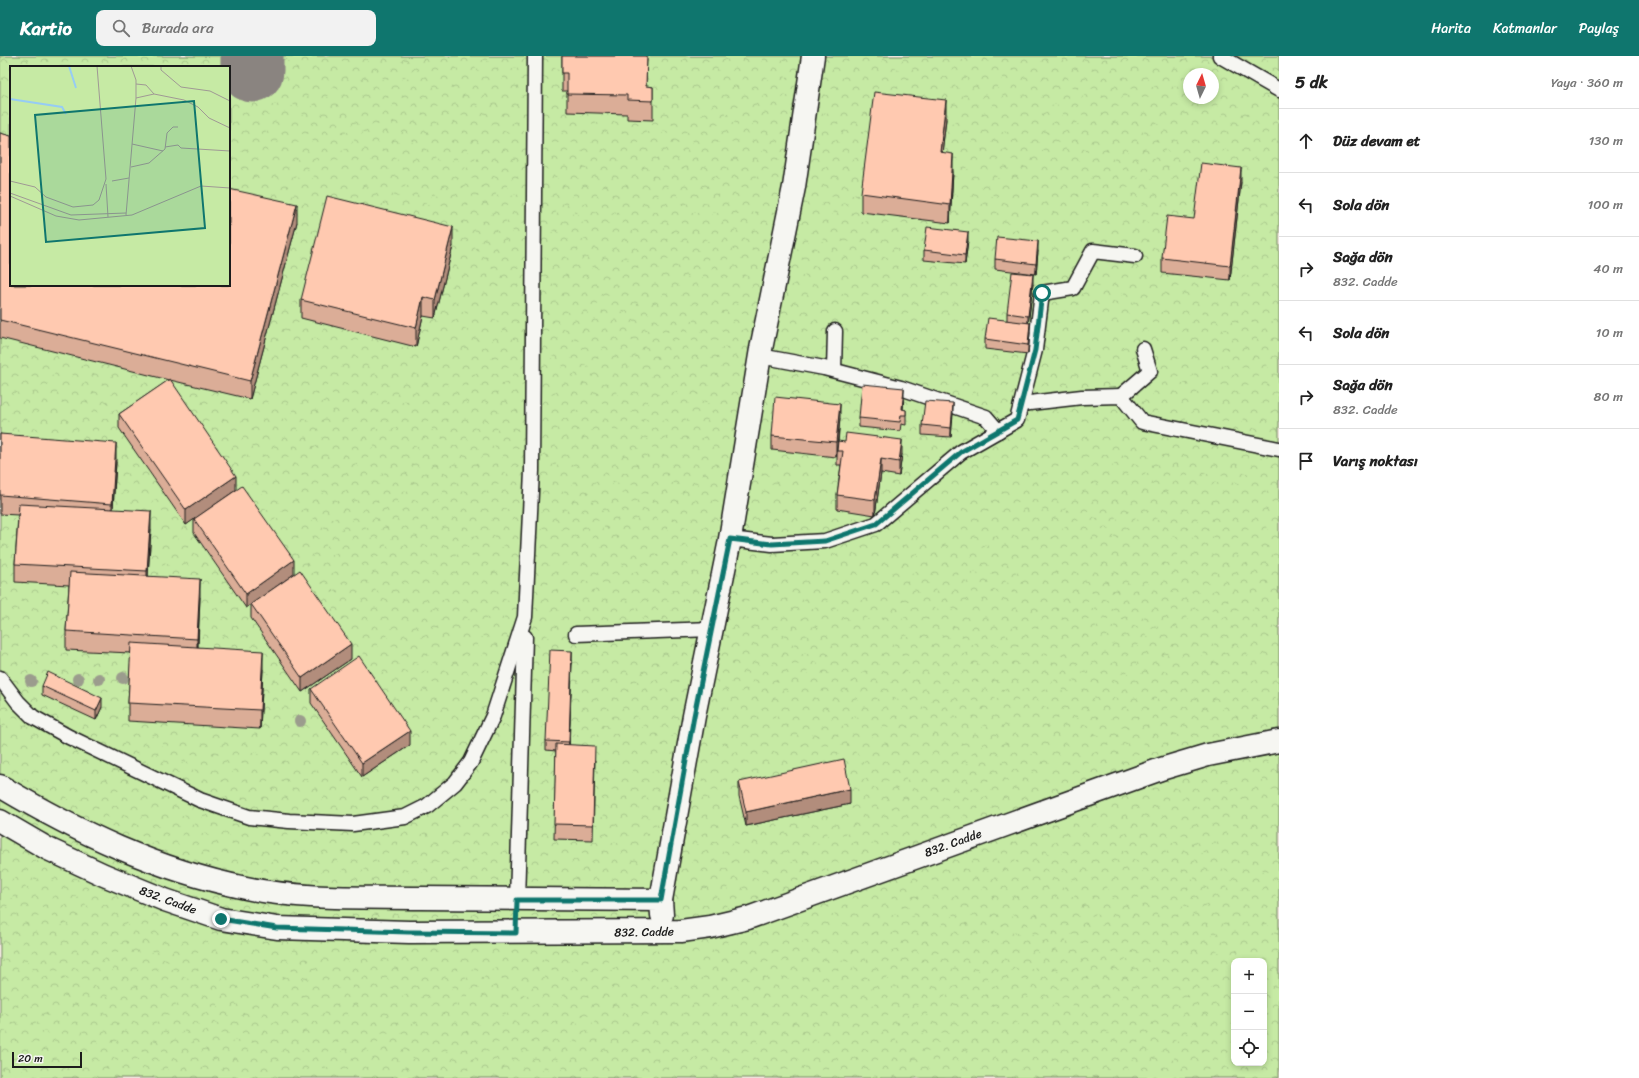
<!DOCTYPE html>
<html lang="tr">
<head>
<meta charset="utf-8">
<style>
  body { margin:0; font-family:Sriracha,sans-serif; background:#f2f2f2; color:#222 }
  .controls { position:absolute; right:12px; bottom:12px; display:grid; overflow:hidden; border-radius:8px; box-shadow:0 2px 6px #0003 }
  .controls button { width:36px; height:36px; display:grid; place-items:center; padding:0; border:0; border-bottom:1px solid #e0e0e0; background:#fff; color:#222; font:20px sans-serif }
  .compass { position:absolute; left:1183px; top:12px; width:36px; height:36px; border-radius:50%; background:#fff; box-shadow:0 2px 6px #0003; rotate:5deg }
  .scale { position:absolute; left:12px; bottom:10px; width:70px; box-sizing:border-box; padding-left:4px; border:2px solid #1c1c1c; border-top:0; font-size:11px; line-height:14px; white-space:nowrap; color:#1c1c1c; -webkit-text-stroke:3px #f6f6f2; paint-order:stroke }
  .stop { position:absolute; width:12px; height:12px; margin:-9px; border:3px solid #0f766e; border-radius:50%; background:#fff }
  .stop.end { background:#0f766e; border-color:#fff; box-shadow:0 1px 4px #0008 }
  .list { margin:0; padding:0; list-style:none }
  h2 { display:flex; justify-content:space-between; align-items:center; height:52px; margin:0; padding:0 16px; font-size:17px }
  h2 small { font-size:13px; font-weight:400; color:#767676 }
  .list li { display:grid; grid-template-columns:26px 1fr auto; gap:12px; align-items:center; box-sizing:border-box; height:64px; padding:0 16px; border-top:1px solid #e0e0e0 }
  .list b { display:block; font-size:15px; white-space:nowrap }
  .list p { margin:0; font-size:13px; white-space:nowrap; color:#767676 }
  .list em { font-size:13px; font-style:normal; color:#767676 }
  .icon { flex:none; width:22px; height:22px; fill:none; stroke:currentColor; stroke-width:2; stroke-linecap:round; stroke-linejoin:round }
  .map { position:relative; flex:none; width:1279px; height:1022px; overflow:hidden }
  header { display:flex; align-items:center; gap:24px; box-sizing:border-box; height:56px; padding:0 20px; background:#0f766e; color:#fff }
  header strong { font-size:19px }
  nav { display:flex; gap:22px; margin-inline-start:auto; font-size:14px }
  .search { width:280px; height:36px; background:#f2f2f2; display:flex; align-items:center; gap:10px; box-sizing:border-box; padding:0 14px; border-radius:8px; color:#767676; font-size:15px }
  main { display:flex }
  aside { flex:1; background:#fff }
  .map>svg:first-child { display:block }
  .park { fill:url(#park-crowns); stroke:#718360; fill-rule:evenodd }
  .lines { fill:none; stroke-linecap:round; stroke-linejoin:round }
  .taxiway { stroke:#8a8480; stroke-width:63 }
  .service-casing { stroke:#1c1c1c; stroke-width:17 }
  .minor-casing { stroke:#1c1c1c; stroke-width:25 }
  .tertiary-casing { stroke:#1c1c1c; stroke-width:25 }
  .service { stroke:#f6f6f2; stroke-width:14 }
  .minor { stroke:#f6f6f2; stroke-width:22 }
  .tertiary { stroke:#f6f6f2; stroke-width:22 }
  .tree { fill:#9b9c8d }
  .wall { fill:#dbad97; stroke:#1c1c1c }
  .shaded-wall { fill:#b28d7b; stroke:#1c1c1c }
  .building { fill:#ffc9b0; stroke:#1c1c1c }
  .route { stroke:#0f766e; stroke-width:5 }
  .labels { text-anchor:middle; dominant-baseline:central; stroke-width:3; stroke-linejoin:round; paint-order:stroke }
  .street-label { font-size:12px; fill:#1c1c1c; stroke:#f6f6f2 }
  .inset-river { fill:none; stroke:#96ccf4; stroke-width:2 }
  .inset-road { fill:none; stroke:#a09995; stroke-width:1 }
  .view { fill:#0f766e; fill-opacity:0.15; stroke:#0f766e; stroke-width:2 }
  .inset-edge { fill:none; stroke:#1c1c1c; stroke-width:2 }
</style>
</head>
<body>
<header>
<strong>Kartio</strong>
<div class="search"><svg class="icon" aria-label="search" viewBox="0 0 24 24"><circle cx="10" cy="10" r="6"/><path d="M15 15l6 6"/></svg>Burada ara</div>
<nav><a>Harita</a><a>Katmanlar</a><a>Paylaş</a></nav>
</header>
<main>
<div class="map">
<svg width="1279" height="1022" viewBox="0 0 1279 1022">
  <defs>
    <pattern id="park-crowns" width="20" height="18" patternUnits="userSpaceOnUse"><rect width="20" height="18" fill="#c6eaa4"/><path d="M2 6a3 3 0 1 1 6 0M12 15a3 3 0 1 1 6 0" fill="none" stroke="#aac88d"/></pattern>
  </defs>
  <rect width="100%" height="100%" fill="#f8ede5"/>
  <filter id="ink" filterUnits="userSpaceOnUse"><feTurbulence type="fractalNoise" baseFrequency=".025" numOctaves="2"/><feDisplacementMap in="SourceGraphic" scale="8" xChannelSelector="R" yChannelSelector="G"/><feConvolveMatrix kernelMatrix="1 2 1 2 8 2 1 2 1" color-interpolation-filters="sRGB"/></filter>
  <g filter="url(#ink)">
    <!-- park -->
    <path class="park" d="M0,0h1279v1022h-1279zM11,11h218v218h-218zM1189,18h24v24h-24zM1234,905h30v102h-30z"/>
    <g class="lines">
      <!-- taxiway -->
      <path class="taxiway" d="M252,15v-15"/>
      <defs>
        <g id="service">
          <path d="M1220,0l59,34"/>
          <path d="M760,300l64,12 77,20 85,29 12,14"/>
          <path d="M834,314l1,-39"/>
          <path d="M1121,340l29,-25 -7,-22"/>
          <path d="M1021,348l61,-7 39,-1 21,26 137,27"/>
          <path d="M730,483l42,5 53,-3 51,-17 85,-72 56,-32 18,-70 7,-57 31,-5 20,-37 42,5"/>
          <path d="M576,578l136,-5"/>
          <path d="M0,622l18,24 15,15 36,20 131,63 49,17 40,4 64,3 52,-7 22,-11 28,-23 16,-21 22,-46 32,-99 7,-146 3,-415"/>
          <path d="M517,844l8,-263"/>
        </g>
        <path id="minor" d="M661,844l33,-184 35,-171 32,-196 33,-162 19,-131"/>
        <g id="tertiary">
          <path d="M0,730c77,46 157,84 246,102 57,12 117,9 175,10 80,1 160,2 240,2l1,15"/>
          <path d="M0,765l48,28 56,26 61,25 56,19 56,9 132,4 272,-1 29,-4 38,-9 413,-149 47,-14 71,-14"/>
        </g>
      </defs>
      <!-- service casing -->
      <use href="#service" class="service-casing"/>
      <!-- minor casing -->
      <use href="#minor" class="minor-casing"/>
      <!-- tertiary casing -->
      <use href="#tertiary" class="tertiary-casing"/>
      <!-- service -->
      <use href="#service" class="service"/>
      <!-- minor -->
      <use href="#minor" class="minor"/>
      <!-- tertiary -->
      <use href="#tertiary" class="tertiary"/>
    </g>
    <!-- trees -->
    <g class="tree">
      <circle cx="123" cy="622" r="6"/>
      <circle cx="78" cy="623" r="6"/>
      <circle cx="99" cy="623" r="6"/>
      <circle cx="31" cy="625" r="6"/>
      <circle cx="300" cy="665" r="6"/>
    </g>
    <!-- wall -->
    <g class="wall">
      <path d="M562,0h85l-1,30 7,1v33l-26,-1v-5l-60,-2v-21h-5z"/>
      <path d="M946,63l-4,33 11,20 -3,51 -89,-11v-19z"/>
      <path d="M0,77l297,89 -47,177 -80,-19 66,110 58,84 57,85 -49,33 -51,-74v-14l-5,4 -52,-75v-14l-8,6 -67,-97v-14l50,-34 -169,-42z"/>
      <path d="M1241,126l-11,98 -68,-7v-15l32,-39z"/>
      <path d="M968,185l-3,23 -41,-4v-10z"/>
      <path d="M453,190l-18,72 -12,-2 -7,31 -115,-29v-18z"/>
      <path d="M1038,195l-2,23 -41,-5v-10z"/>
      <path d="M1033,228l-5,39 2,10 -2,21 -43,-5v-10l22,-19v-7z"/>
      <path d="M904,342l-1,12h3v15l-5,-1 -1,7 -41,-4v-9z"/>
      <path d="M953,357l-2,24 -29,-2v-10z"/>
      <path d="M840,362l-2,25 64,11 -3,22 -18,-3 -6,42 -38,-6v-14l4,-30h-4v-13l-1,5 -64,-7v-14z"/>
      <path d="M0,378l116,28 -3,47 38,20 -3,47 52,21 -2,50 65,22 -3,60 -132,-8v-18l3,-50 -65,-3v-19l3,-46 -54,-3v-18l3,-49 -18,-1z"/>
      <path d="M572,604l-3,85 26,15 -2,80 -39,-1 2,-88 -10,-1v-9z"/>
      <path d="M42,630l60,21 -6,13 -54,-25z"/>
      <path d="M311,633l99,56 -48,32 -51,-74z"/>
      <path d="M739,726l111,22 -104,22 -7,-30z"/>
    </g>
    <!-- shaded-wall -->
    <g class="shaded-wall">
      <path d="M946,44v19l-6,52v-19z"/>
      <path d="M953,98v18l-3,51v-18z"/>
      <path d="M1241,112v14l-11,98v-14z"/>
      <path d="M297,148v18l-47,177v-18z"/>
      <path d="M453,171v19l-18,72v-18z"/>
      <path d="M968,176v9l-3,23v-9z"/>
      <path d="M1038,185v10l-2,23v-10z"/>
      <path d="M1033,218v10l-5,42v-10z"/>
      <path d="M423,241v19l-7,31v-19z"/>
      <path d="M1030,267v10l-2,21v-9z"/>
      <path d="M904,332v10l-2,17v-6z"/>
      <path d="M953,347v10l-2,24v-9z"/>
      <path d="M840,348v14l-4,39v-15z"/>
      <path d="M902,384v14l-3,22v-14z"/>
      <path d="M116,387v19l-4,60v-18z"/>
      <path d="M881,403v14l-6,42v-15z"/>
      <path d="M236,420v14l-50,35v-15z"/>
      <path d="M151,455v18l-4,61v-19z"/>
      <path d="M294,504v14l-48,34v-14z"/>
      <path d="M200,523v18l-3,60v-18z"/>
      <path d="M351,588v15l-49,33v-14z"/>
      <path d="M263,595v18l-3,60v-19z"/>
      <path d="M572,595v9l-3,91v-9z"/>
      <path d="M102,642v9l-6,13v-9z"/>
      <path d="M410,675v14l-48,32v-14z"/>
      <path d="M850,733v15l-104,22v-14z"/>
    </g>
    <!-- building -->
    <g class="building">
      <path d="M562,0h85l-1,30 7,1v14l-26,-1v-5l-60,-1v-21h-5z"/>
      <path d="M874,36l72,8 -6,52 13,2 -3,51 -89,-12z"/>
      <path d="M0,77l11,3v149h218v-96l68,15 -47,177 -250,-61z"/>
      <path d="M1201,107l40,5 -11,98 -68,-8 5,-42 27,3z"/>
      <path d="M327,140l126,31 -18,73 -12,-3 -7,31 -115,-28z"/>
      <path d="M927,171l41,5 -3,23 -41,-5z"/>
      <path d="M997,181l41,4 -2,23 -41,-5z"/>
      <path d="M1012,216l21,2 -5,42 -21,-3z"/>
      <path d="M988,262l42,5 -2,22 -43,-6z"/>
      <path d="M170,323l66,97 -50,34 -67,-96z"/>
      <path d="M862,328l42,4 -2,21 4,1v5h-5l-1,7 -41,-4z"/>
      <path d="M775,341l65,7 -4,38 -64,-6z"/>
      <path d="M925,345l28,2 -2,25 -29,-3z"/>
      <path d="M846,377l56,7 -3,22 -18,-3 -6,41 -38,-5 6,-44h-6l1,-10 7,1z"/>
      <path d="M0,378l116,9 -4,61 -112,-9z"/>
      <path d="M242,430l52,74 -48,34 -52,-75z"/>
      <path d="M19,448l132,7 -4,60 -132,-7z"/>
      <path d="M300,514l51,74 -49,34 -51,-74z"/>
      <path d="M70,516l130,7 -3,60 -131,-8z"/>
      <path d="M131,587l132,8 -3,59 -132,-7z"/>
      <path d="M550,594l22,1 -3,91 -23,-1z"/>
      <path d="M359,600l51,75 -48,32 -51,-74z"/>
      <path d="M48,616l54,26 -6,13 -54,-25z"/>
      <path d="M556,688l39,2 -2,79 -39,-1z"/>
      <path d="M844,703l6,30 -104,23 -7,-30z"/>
    </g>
  </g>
  <g class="lines" filter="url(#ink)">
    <!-- route -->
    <path class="route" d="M221,863l56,9 132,4 107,1 1,-33h144l33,-184 36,-177 42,5 53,-3 51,-17 85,-72 56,-32 18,-70 7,-57"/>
  </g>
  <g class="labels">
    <!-- street labels -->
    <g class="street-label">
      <text transform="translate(953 787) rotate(-20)">832. Cadde</text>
      <text transform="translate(168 844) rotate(20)">832. Cadde</text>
      <text transform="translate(644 876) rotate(-1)">832. Cadde</text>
    </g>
  </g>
  <!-- overview -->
  <g transform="translate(10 10)">
    <rect width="220" height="220" fill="#f8ede5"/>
    <path d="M0,0h220v220h-220z" fill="#c6eaa4"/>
    <path class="inset-river" d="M59,0l7,22M0,33l52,8 4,7"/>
    <path class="inset-road" d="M151,0v4l20,17 29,4 20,10M126,18l10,1 8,9M126,32l18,-4 30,6 14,7 11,11 21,10M122,78l31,7M155,81l13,-2 3,3 49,3M121,101l18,-4 16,-14 2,-16 6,-6h5M0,115l25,6 11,10 27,10 20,-2 6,-5 7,-21 -9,-113M102,115l17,-3M96,118l2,33M0,127l61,22 55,-2M0,130l46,20 23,4 53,-5 69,-29 29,2M116,149l10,-117v-18l-5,-14"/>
    <path class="view" d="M184,35l11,127 -159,14 -11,-127z"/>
    <rect width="220" height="220" class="inset-edge"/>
  </g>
</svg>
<div class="controls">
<button>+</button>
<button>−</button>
<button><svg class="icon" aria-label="locate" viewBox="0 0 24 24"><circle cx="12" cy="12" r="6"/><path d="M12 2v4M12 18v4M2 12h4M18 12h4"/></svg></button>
</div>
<svg class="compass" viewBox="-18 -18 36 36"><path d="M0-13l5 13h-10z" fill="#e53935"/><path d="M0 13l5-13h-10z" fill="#767676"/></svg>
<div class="scale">20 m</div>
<div class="stop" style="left:1042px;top:237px"></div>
<div class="stop end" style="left:221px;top:863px"></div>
</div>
<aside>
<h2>5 dk<small>Yaya · 360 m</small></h2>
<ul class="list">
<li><svg class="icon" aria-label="ahead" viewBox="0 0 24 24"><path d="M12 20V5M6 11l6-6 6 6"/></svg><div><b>Düz devam et</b></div><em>130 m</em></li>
<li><svg class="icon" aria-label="left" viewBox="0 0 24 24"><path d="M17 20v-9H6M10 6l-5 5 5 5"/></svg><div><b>Sola dön</b></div><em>100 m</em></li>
<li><svg class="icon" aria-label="right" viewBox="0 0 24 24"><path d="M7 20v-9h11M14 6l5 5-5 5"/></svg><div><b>Sağa dön</b><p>832. Cadde</p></div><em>40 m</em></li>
<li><svg class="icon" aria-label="left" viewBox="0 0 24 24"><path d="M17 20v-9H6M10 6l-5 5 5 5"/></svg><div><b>Sola dön</b></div><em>10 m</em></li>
<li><svg class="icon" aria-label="right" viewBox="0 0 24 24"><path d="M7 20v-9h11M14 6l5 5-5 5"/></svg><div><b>Sağa dön</b><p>832. Cadde</p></div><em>80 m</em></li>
<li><svg class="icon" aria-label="arrive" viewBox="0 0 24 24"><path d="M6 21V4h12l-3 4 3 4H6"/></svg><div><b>Varış noktası</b></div></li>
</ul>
</aside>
</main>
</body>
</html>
